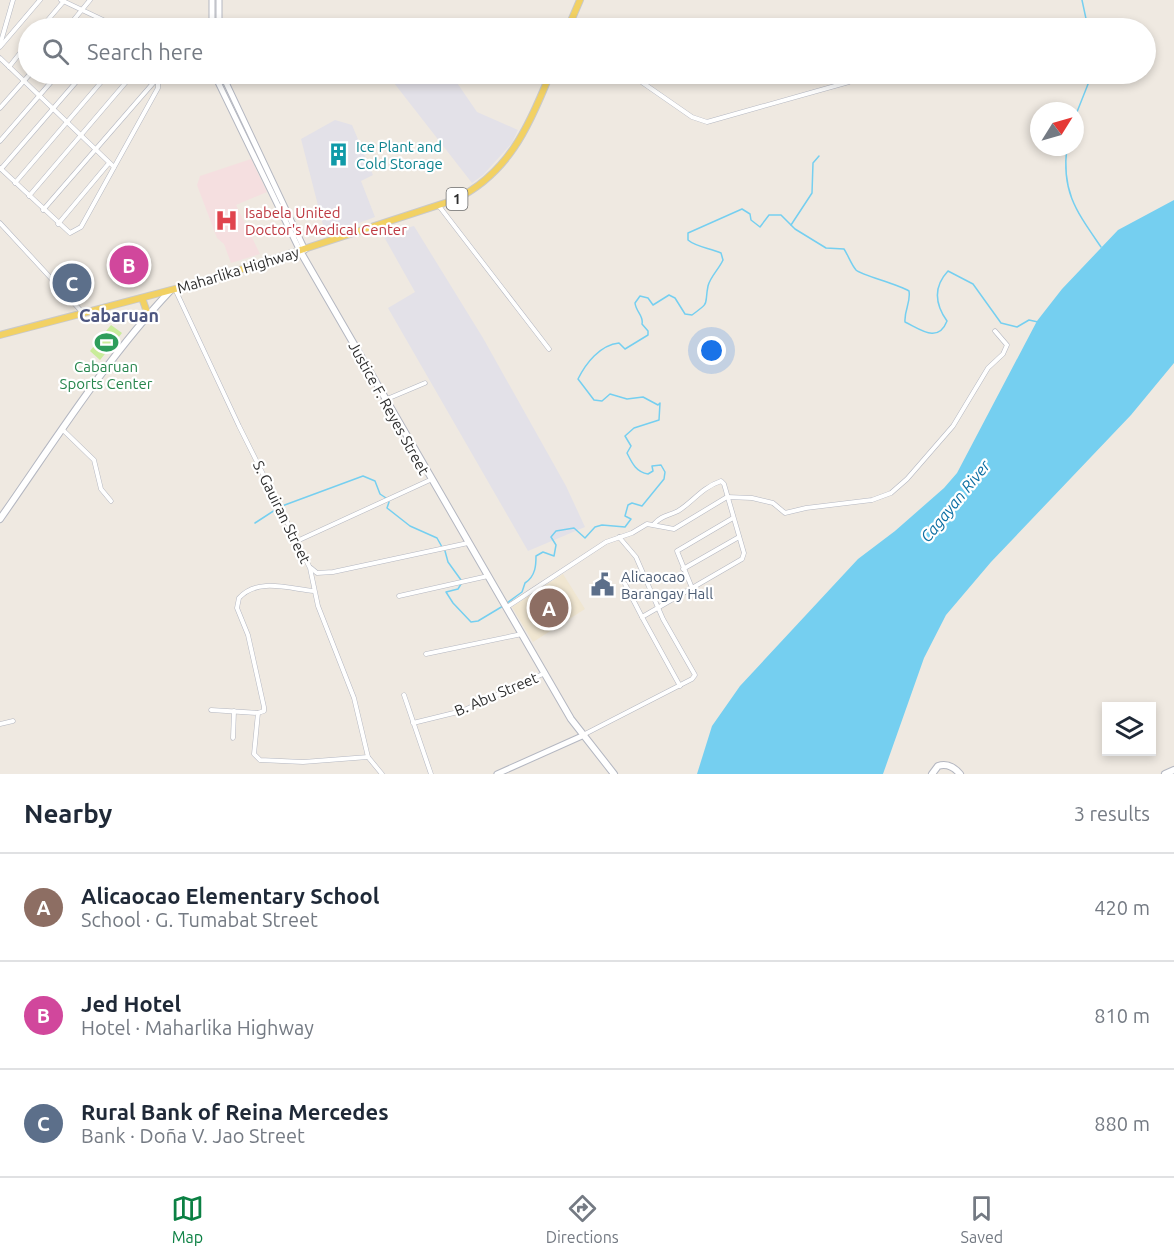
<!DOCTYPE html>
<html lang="en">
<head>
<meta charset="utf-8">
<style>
  body { margin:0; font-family:Ubuntu,sans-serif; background:#f2f2f3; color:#1f2937 }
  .controls { position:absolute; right:18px; bottom:18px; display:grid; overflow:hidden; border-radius:0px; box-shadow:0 3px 9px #0003 }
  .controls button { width:54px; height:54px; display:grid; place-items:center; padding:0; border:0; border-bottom:2px solid #e0e1e3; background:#fff; color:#1f2937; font:30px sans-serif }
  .compass { position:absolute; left:1030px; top:102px; width:54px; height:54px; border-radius:50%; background:#fff; box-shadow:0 3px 9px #0003; rotate:53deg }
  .you { position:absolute; left:712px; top:351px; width:21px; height:21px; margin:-15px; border:4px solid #fff; border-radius:50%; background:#1a73e8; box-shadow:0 0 0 9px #1a73e833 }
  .badge { display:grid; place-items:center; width:39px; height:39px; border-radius:50%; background:#0b8043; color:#fff; font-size:20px; font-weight:700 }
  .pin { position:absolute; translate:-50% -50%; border:3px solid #fff; box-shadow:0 2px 6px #0006 }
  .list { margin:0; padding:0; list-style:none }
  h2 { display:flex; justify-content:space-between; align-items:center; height:78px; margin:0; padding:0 24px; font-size:26px }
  h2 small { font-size:20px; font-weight:400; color:#747a83 }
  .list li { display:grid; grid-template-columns:39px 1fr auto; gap:18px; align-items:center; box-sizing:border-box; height:108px; padding:0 24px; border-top:2px solid #e0e1e3 }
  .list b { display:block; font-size:22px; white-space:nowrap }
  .list p { margin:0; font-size:20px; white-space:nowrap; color:#747a83 }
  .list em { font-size:20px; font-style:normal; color:#747a83 }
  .icon { flex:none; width:33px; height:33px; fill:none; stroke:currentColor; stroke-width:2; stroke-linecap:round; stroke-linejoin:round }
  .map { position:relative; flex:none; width:1174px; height:774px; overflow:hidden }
  .search { position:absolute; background:#fff; box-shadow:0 3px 9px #0003; left:18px; right:18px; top:18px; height:66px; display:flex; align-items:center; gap:15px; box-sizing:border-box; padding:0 21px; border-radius:33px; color:#747a83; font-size:22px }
  .sheet { height:402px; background:#fff }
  nav { display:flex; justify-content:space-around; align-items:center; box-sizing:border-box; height:84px; border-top:2px solid #e0e1e3; background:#fff; font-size:16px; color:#747a83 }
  nav a { display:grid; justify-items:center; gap:3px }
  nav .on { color:#0b8043 }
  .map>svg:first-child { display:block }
  .industrial { fill:#e3e1e8 }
  .education { fill:#f0e6d1 }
  .medical { fill:#f5dfe0 }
  .pitch { fill:#c9ec9a }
  .water { fill:#75cff0 }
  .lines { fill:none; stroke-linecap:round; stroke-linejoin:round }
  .stream { stroke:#75cff0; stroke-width:1.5 }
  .minor-casing { stroke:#b4b7c1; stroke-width:5 }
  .tertiary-casing { stroke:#b4b7c1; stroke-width:7 }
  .secondary-casing { stroke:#b4b7c1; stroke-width:8 }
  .primary-casing { stroke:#c9c9c9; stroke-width:8 }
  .minor { stroke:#fff; stroke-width:4 }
  .tertiary { stroke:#fff; stroke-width:5 }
  .secondary { stroke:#fff; stroke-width:6 }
  .primary { stroke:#f2d163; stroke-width:6 }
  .labels { text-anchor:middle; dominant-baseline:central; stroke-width:4.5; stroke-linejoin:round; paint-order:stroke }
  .shield { fill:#fff; stroke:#6d6d6d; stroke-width:1.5 }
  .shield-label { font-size:14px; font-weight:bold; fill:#2e2e2e }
  .culture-label { font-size:15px; fill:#0d838f; stroke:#fff; text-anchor:start }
  .health-label { font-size:15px; fill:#be3a42; stroke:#fff; text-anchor:start }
  .street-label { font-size:15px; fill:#2e2e2e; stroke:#fff }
  .leisure-label { font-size:15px; fill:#27864d; stroke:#fff }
  .service-label { font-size:15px; fill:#4e5e75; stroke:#fff; text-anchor:start }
  .water-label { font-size:16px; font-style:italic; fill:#0d6fa3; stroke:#fff }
  .quarter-label { font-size:18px; font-weight:bold; fill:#4d5680; stroke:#fff }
</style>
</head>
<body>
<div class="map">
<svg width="1174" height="774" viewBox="0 0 1174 774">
  <rect width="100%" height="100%" fill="#efe9e1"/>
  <!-- industrial -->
  <g class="industrial">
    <path d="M387,74h64l26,38 41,18 -6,13 -29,32 -11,8z"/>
    <path d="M335,120l17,5 21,50 -12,6 14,36 -45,17 -6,-5 -23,-90z"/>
    <path d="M414,226l69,112 83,148 19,41 -57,24 -140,-243 27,-16 -32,-57z"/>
  </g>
  <!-- education -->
  <path class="education" d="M563,574l22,35 -52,33 -21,-35z"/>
  <!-- medical -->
  <path class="medical" d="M251,159l16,33 -31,13 24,49 -29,9 -7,-19 -7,-6 -20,-53 3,-9z"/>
  <!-- pitch -->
  <path class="pitch" d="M111,325l11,8 -22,27 -10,-9z"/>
  <!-- water -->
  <path class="water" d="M1174,200v163l-43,52 -140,147 -45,53 -22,43 -41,116h-186l15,-48 28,-40 118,-127 37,-28 49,-43 13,-15 80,-152 25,-32 56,-59z"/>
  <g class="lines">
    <!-- stream -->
    <g class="stream">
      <path d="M1082,0l6,28"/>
      <path d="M1075,117l17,-43"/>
      <path d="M1067,147c-6,45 10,65 34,100"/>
      <path d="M791,225l21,-32 1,-30 6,-7"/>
      <path d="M389,502l-2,6 23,18 27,12 5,9"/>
      <path d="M282,506l81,-30 12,5 5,13 6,4"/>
      <path d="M255,523l23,-15"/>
      <path d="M445,551l3,11 13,18"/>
      <path d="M461,584l-3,5 -12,3 7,11 18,19 7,-1 25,-15"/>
      <path d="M507,603l15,-11 3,-9c11,-7 11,-19 11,-27l7,-4 11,4 2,-11 -5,-8 5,-6 18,-3 11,10 10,-11 7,-2 23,2 6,-8 -6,-3 3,-11 4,-2 10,3 22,-27 1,-7 -4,-7 -9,1 1,5 -5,3c-12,-2 -16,-11 -21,-21l4,-7 -6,-10 9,-8 25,-8 1,-17 -2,2 -15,-8 -16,2 -17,-5 -8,7 -8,-1 -16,-21c8,-16 22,-34 41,-36l6,6 23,-14v-4l-6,-7c2,-8 -6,-12 -7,-21l5,-7 8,2 5,7 16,-10 6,3 10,16 7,1c19,-14 12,-9 16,-29 2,-9 11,-17 15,-26l-2,-7c-11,-5 -25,-6 -33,-13v-7l54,-24 8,5 1,6 9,7 9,-12h12l14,14 31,19 18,1c4,6 7,15 12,21 5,5 41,14 53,21 2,12 -5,19 -4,31 15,7 33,22 42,-1 -12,-17 -14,-34 1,-50l25,13 28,39 16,4 12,-7 9,2"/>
    </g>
    <defs>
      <g id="minor">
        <path d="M61,0l59,28"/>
        <path d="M41,28l23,-27"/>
        <path d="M67,28l23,-28"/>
        <path d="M94,28l7,-8"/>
        <path d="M0,45l13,-45"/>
        <path d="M0,47l40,-47"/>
        <path d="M0,58l114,109"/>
        <path d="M9,67l19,-24"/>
        <path d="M630,74l62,43 15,5 142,-40"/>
        <path d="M0,108l30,-34"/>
        <path d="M0,141l58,-67"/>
        <path d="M0,168l70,65 11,-6 77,-139v-9l-6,-5"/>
        <path d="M1,169l82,-95"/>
        <path d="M15,183l93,-109"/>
        <path d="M29,196l104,-122"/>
        <path d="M439,206l110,143"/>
        <path d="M43,210l118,-136"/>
        <path d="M0,223l83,90"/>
        <path d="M58,224l51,-61"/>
        <path d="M175,289l64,137 71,142 8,38 36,92 14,59 14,17"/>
        <path d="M387,399l38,-16"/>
        <path d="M63,430l31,30 7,29 10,12"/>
        <path d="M654,524c8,-9 14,-8 24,-13 15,-9 23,-23 43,-30l3,3 20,69 -2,6 -100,58 38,69"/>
        <path d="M297,541l133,-61"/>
        <path d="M311,568l6,5 16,-1 135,-29"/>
        <path d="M683,569l56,-32"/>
        <path d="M625,584l17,33"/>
        <path d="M692,588l-15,-37 56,-33"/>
        <path d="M399,596l89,-20"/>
        <path d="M507,607l99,-65 26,-9 15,-9 27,5 53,-32 25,1 21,5 12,10 21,-5 66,-8 19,-7 16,-14 46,-53 35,-58 15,-14 4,-9 -12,-14"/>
        <path d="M426,654l96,-20"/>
        <path d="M404,695l27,79"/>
        <path d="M211,710l47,3 -4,41 6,6 43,2 65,-5"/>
        <path d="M258,713l6,-2v-4l-16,-72 -11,-27 2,-10c19,-21 51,-9 75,-7"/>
        <path d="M413,723l49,-12 83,-38"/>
        <path d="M0,724l13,-3"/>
        <path d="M583,735l109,-56 3,-4 -32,-56 -27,-62 -17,-20"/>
        <path d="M233,738l1,-27"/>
      </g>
      <g id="tertiary">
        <path d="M219,0v28"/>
        <path d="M212,28v-28"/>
        <path d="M214,74l86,177"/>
        <path d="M222,74l83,176"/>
        <path d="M497,774l85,-38"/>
      </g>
      <g id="secondary">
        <path d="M300,251l271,468 43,55"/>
        <path d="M0,519c54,-77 106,-160 170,-228"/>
        <path d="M932,774l6,-8c9,-3 16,1 22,8"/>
        <path d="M1165,774l9,-4"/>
      </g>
      <g id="primary">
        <path d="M568,28l12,-28"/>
        <path d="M142,298l6,17"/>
        <path d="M0,335l209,-55 245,-80c54,-26 75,-73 96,-126"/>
      </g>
    </defs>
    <!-- minor casing -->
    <use href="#minor" class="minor-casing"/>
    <!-- tertiary casing -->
    <use href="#tertiary" class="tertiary-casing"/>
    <!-- secondary casing -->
    <use href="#secondary" class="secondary-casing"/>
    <!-- primary casing -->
    <use href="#primary" class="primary-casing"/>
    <!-- minor -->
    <use href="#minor" class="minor"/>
    <!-- tertiary -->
    <use href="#tertiary" class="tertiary"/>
    <!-- secondary -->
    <use href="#secondary" class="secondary"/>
    <!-- primary -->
    <use href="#primary" class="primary"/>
  </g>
  <!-- icons -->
  <defs>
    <symbol id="building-bare" viewBox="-9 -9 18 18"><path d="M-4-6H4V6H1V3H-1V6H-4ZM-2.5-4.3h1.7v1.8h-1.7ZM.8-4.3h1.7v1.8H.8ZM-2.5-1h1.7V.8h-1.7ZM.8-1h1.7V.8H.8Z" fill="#0f9aa8" stroke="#fff" stroke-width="2.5" paint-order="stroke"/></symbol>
    <symbol id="hospital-bare" viewBox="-9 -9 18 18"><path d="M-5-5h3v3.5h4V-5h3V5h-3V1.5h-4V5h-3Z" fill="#e0444e" stroke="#fff" stroke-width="2.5" paint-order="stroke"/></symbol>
    <symbol id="stadium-bare" viewBox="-9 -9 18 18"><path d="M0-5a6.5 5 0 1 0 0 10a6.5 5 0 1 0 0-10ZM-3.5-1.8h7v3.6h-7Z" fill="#2e9e5b" stroke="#fff" stroke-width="2.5" paint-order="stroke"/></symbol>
    <symbol id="civic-bare" viewBox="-9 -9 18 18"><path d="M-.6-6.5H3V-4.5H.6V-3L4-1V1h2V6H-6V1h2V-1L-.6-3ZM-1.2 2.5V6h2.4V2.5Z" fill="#5c6f8a" stroke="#fff" stroke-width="2.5" paint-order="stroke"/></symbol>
  </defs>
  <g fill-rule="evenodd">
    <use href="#building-bare" x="322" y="138" width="33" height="33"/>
    <use href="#hospital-bare" x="210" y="204" width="33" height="33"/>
    <use href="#stadium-bare" x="90" y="326" width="33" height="33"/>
    <use href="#civic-bare" x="586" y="568" width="33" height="33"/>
  </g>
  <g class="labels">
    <!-- shield labels -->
    <rect class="shield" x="446.5" y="188" width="21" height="22" rx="4.5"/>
    <g class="shield-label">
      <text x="457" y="199">1</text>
    </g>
    <!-- culture labels -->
    <g class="culture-label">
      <text x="356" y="146">Ice Plant and<tspan x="356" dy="17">Cold Storage</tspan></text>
    </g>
    <!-- health labels -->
    <g class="health-label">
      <text x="245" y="212">Isabela United<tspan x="245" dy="17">Doctor's Medical Center</tspan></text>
    </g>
    <!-- street labels -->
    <g class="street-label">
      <text transform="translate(238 270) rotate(-17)">Maharlika Highway</text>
      <text transform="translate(389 408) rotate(61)">Justice F. Reyes Street</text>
      <text transform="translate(282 512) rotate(64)">S. Gauiran Street</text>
      <text transform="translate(496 694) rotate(-23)">B. Abu Street</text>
    </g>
    <!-- leisure labels -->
    <g class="leisure-label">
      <text x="106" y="366">Cabaruan<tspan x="106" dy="17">Sports Center</tspan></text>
    </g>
    <!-- service labels -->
    <g class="service-label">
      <text x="621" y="576">Alicaocao<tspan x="621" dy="17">Barangay Hall</tspan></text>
    </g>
    <!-- water labels -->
    <g class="water-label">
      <text transform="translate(955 501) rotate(-51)">Cagayan River</text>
    </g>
    <!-- quarter labels -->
    <g class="quarter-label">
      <text x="119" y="315">Cabaruan</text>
    </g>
  </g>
</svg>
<div class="controls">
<button><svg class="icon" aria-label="layers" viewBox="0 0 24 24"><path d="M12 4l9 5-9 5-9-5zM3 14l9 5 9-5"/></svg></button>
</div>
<svg class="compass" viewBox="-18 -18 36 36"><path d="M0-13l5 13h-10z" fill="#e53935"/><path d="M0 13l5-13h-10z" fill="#747a83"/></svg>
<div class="you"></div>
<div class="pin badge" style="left:549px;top:608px;background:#8d6e63">A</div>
<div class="pin badge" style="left:129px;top:265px;background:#d1479c">B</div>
<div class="pin badge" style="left:72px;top:283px;background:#5c6f8a">C</div>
<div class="search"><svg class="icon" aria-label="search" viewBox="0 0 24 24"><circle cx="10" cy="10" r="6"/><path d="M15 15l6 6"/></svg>Search here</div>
</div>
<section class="sheet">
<h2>Nearby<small>3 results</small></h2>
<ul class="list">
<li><span class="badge" style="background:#8d6e63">A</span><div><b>Alicaocao Elementary School</b><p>School · G. Tumabat Street</p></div><em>420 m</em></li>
<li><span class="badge" style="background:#d1479c">B</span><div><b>Jed Hotel</b><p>Hotel · Maharlika Highway</p></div><em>810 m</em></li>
<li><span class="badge" style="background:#5c6f8a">C</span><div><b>Rural Bank of Reina Mercedes</b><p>Bank · Doña V. Jao Street</p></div><em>880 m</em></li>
</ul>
</section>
<nav>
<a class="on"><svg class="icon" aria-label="map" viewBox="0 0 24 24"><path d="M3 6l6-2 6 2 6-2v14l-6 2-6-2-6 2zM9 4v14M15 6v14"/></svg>Map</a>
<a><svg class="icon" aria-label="directions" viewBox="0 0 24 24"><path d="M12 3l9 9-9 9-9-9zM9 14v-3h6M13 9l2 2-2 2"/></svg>Directions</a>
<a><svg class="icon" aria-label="saved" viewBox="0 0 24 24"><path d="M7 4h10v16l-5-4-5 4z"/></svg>Saved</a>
</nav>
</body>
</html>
